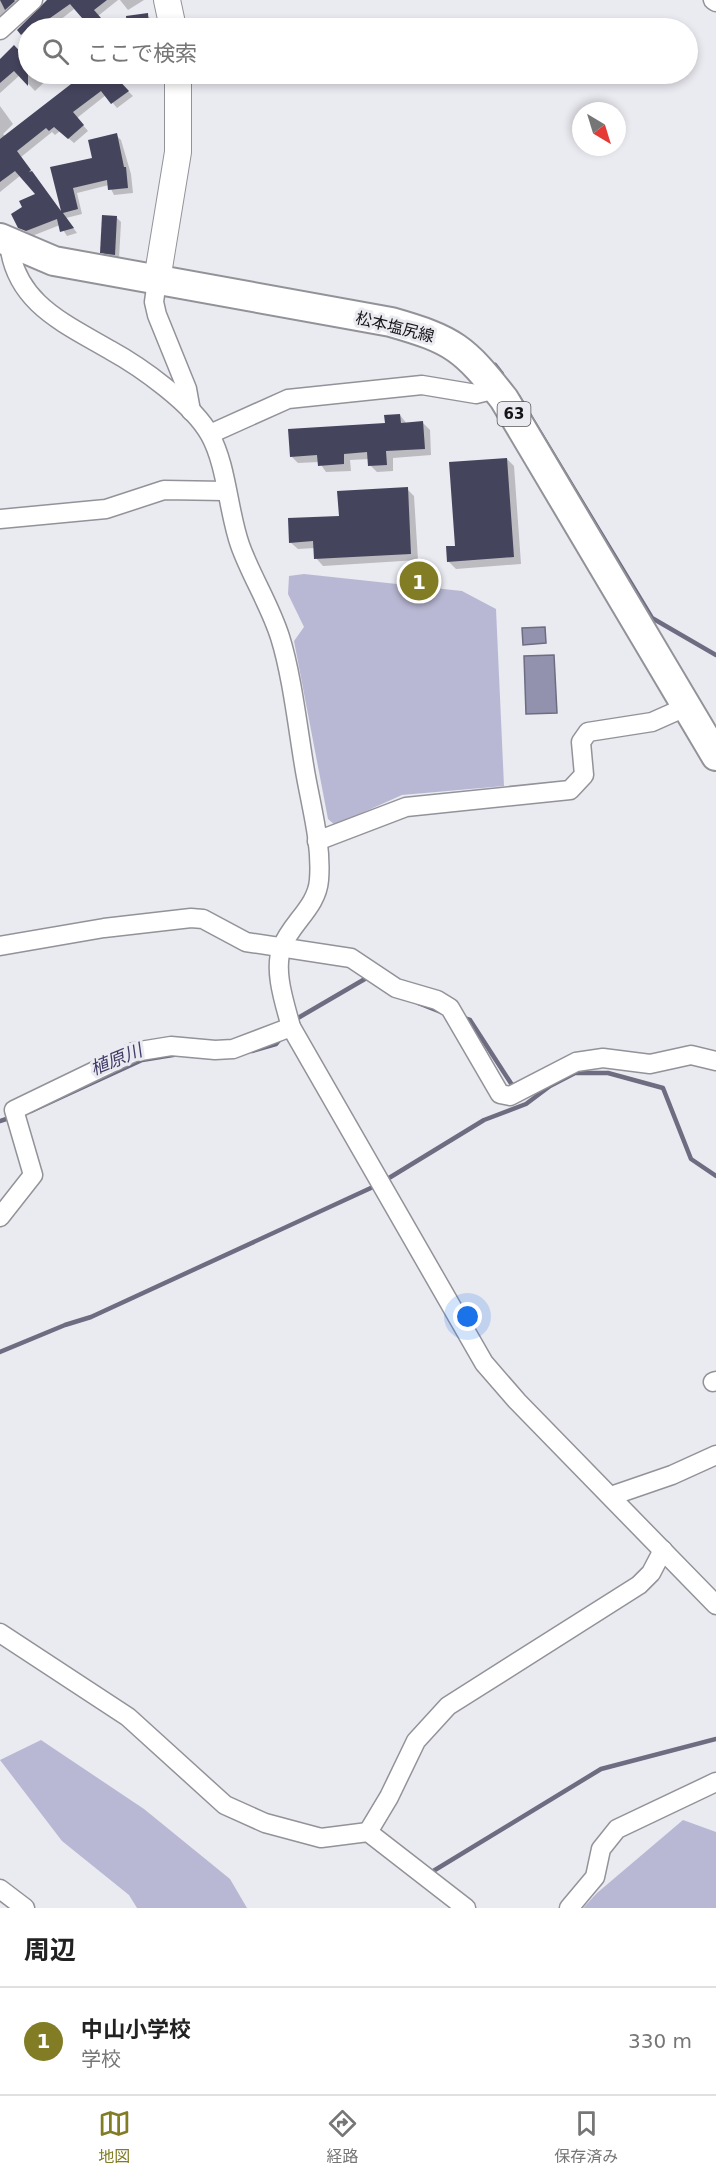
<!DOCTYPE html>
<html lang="ja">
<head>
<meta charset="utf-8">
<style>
  body { margin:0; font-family:"DejaVu Sans","Noto Sans JP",sans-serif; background:#f6f6f6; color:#222 }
  .compass { position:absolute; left:572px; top:102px; width:54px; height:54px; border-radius:50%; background:#fff; box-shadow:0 3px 9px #0003; rotate:142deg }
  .you { position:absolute; left:468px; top:1317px; width:21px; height:21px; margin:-15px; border:4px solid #fff; border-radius:50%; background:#1a73e8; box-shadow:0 0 0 9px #1a73e833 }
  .badge { display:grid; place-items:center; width:39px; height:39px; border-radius:50%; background:#827d24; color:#fff; font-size:20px; font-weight:700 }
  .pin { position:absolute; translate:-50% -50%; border:3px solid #fff; box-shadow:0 2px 6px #0006 }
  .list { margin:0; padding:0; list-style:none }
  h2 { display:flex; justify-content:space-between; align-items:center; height:78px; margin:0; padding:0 24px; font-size:26px }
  h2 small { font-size:20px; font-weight:400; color:#767676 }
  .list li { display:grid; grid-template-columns:39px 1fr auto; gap:18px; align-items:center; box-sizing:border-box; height:108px; padding:0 24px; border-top:2px solid #e0e0e0 }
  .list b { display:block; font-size:22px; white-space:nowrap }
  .list p { margin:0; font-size:20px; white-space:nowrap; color:#767676 }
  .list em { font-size:20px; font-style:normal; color:#767676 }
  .icon { flex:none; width:33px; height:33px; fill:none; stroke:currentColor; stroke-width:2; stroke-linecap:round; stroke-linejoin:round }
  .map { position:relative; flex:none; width:716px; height:1908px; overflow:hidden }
  .search { position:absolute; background:#fff; box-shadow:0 3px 9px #0003; left:18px; right:18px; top:18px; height:66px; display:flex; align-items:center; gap:15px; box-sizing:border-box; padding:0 21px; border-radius:33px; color:#767676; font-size:22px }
  .sheet { height:186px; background:#fff }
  nav { display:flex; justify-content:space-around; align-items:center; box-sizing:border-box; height:84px; border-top:2px solid #e0e0e0; background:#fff; font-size:16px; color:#767676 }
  nav a { display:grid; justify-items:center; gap:3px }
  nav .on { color:#827d24 }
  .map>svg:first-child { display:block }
  .green { fill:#b9b8d4 }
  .water { fill:#9392ae; stroke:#6d6c81; stroke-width:1.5 }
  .shadow { fill:#0003 }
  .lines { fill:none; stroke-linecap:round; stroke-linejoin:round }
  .stream { stroke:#6d6c81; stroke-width:4.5 }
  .building { fill:#45445d }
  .street-casing { stroke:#929299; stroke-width:21 }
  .secondary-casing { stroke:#929299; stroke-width:28 }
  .primary-casing { stroke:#929299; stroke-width:32 }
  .street { stroke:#fff; stroke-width:18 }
  .secondary { stroke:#fff; stroke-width:26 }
  .primary { stroke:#fff; stroke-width:28 }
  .labels { text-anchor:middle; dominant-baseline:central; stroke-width:6; stroke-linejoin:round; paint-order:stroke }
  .shield { fill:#eaeaf1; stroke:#555558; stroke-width:1.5 }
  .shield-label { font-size:15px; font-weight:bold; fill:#151517 }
  .street-label { font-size:16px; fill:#151517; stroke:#eaeaf1 }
  .water-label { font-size:18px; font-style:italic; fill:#403c67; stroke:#eaeaf1 }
</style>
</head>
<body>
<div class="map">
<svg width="716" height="1908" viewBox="0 0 716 1908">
  <rect width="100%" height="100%" fill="#eaeaf1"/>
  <!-- green -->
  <g class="green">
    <path d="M304,574l158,17 34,18 8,177 -102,9 -67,30 -7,-6 -34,-178 10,-14 -16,-33 1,-18z"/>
    <path d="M41,1740l103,69 86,70 17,29h-110l-8,-13 -67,-54 -62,-81z"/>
    <path d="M683,1820l33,12v76h-133l14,-15z"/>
  </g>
  <!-- water -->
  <g class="water">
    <path d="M545,627l1,16 -23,2 -1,-17z"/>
    <path d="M554,655l3,58 -31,1 -2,-58z"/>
  </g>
  <!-- shadow -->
  <g class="shadow">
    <path d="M0,0h27l-27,24z"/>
    <path d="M49,0h69l-20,16 10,12h-17l-17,-19 -24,19h-22l-1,11 -8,-9z"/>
    <path d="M120,0h24l-16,10z"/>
    <path d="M147,15l5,5 1,8h-24l-1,-11z"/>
    <path d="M14,47l14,15v12h31l-4,4 -3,-3 -17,16 -15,-16 -20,18v-32z"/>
    <path d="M86,74h24l23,22 -16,12 -11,-13 -29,23 11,13 -14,12 -14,-12 -5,4 -3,-3 -31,25 42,57 -11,-46 41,-9 23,-24 5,5 10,34 2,19 -19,2 -5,-10 -32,8 5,21 -16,4 11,15 -10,3 -7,-11 -28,11 -12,-9 4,-19 14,-14 -17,-19 -21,17v-86l13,18 -10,10 3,3z"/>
    <path d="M116,217l5,5 -2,37 -12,-2 -5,-5z"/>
    <path d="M400,415l7,9 16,-1 7,7 1,25 -38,3v13l-16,1 -7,-7 -1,-6 -19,1 1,11 -25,1 -7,-10 -21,1 -7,-7 95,-31z"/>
    <path d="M507,459l7,7 7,98 -65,5 -8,-8z"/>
    <path d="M407,489l7,7 4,64 -95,6 -7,-8 -1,-10 -17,1 -8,-7z"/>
  </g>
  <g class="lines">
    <!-- stream -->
    <g class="stream">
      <path d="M495,365l7,9"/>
      <path d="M518,396l134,222 64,37"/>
      <path d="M418,1003l23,9"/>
      <path d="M461,1017l9,3 44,68"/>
      <path d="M298,1018l72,-42"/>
      <path d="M252,1051l24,-7 5,-6"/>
      <path d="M31,1111l111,-51 37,-6"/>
      <path d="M0,1121l12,-4"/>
      <path d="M389,1178l95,-58 42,-16 24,-18 25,-13h33l55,15 28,71 25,17"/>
      <path d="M0,1352l65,-27 26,-8 282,-130"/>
      <path d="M430,1873l171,-104 115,-30"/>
    </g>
  </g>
  <!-- building -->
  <g class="building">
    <path d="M0,0h14l1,1 -10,9z"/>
    <path d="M47,0h60l-13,10 7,8 -12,8 -19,-22 -27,19 5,5h-20l-7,7 -4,-5z"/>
    <path d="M148,13l1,15h-22l-1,-12z"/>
    <path d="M14,45l14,15v26l-14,-15 -14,12v-24z"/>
    <path d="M84,74h29l16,17 -18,13 -10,-13 -28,21 11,13 -16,14 -14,-12 -5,4 -3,-3 -29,23 14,19 -2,2 3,-1 29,40 -11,-44 42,-9 -4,-18 29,-7 7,34h2l2,21 -20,2 -1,-10 -34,8 5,21 -15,4 11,15 -14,4 -3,-13 -31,12 -8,-3 -7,-14 11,-7 -3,-6 16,-7 -20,-23 -15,11v-43z"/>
    <path d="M102,215l15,1 -2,39 -15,-2z"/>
    <path d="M400,414l1,9 22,-2 2,28 -39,2 1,14 -19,1 -1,-14 -23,2v10l-26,2 -1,-11 -27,2 -2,-28 97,-6 -1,-8z"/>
    <path d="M507,458l7,99 -67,5 -1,-16h9l-6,-84z"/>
    <path d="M408,487l3,67 -97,5 -1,-18 -24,2 -1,-25 51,-2 -2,-25z"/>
  </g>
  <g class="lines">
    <defs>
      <g id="street">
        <path d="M713,0l3,2"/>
        <path d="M0,30l33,-30"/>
        <path d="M9,243c6,60 55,80 101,107 31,17 83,54 100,85 17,31 18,76 30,110 11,31 30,60 40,92 12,38 18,93 25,134 6,35 17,73 14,109 -2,27 -28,43 -37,67 -9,24 3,57 9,80l193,336 33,38 199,204"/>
        <path d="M157,280l-3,22 3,13 30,74 4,22"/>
        <path d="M210,434l78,-35 134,-14 54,9 20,-5"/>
        <path d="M0,519l106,-10 58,-19 61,1"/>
        <path d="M317,841l89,-34 164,-17 14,-15 -3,-33 7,-10 64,-10 36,-16"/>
        <path d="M0,946l104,-18 87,-10 12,1 43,23 105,16 45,30 41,12 13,8 50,86 10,2 66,-34 27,-4 47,6 41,-9 25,6"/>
        <path d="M0,1217l33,-42 -19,-65 120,-58 37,-6 44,4 18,-1 58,-22"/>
        <path d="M713,1382l3,-1"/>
        <path d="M611,1496l61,-21 44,-20"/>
        <path d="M0,1633l128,84 97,88 40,18 56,15 47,-6 98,76"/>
        <path d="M368,1832l21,-35 27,-56 32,-35 191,-121 12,-12 12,-23"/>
        <path d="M0,1889l25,19"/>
        <path d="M569,1908l26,-31 6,-28 16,-20 99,-47"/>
      </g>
      <g id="secondary">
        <path d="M167,0l6,28"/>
        <path d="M157,280l21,-128v-78"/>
      </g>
      <path id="primary" d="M0,238l54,23 337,61c63,18 73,26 113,77l212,357"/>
    </defs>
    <!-- street casing -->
    <use href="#street" class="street-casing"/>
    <!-- secondary casing -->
    <use href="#secondary" class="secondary-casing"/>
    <!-- primary casing -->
    <use href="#primary" class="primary-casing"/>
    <!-- street -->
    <use href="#street" class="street"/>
    <!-- secondary -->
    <use href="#secondary" class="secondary"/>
    <!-- primary -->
    <use href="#primary" class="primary"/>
  </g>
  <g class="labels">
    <!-- shield labels -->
    <rect class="shield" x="497.5" y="402" width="33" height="24" rx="4.5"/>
    <g class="shield-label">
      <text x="514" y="414">63</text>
    </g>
    <!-- street labels -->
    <g class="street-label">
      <text transform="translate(395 327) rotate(14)">松本塩尻線</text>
    </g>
    <!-- water labels -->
    <g class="water-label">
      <text transform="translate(116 1059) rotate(-22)">植原川</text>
    </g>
  </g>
</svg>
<svg class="compass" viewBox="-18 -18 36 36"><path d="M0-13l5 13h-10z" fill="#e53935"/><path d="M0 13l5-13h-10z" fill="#767676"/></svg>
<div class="you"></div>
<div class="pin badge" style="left:419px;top:581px">1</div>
<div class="search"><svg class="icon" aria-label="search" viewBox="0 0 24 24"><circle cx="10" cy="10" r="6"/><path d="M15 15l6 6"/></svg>ここで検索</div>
</div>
<section class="sheet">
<h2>周辺<small></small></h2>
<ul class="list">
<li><span class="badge">1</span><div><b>中山小学校</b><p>学校</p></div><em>330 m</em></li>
</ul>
</section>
<nav>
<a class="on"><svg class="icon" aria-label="map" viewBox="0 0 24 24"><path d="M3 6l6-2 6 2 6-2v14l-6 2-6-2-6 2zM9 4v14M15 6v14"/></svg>地図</a>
<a><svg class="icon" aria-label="directions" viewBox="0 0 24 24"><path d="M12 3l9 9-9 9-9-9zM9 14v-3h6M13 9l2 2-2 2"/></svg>経路</a>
<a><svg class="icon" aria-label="saved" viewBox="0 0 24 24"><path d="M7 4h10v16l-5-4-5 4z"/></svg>保存済み</a>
</nav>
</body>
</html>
